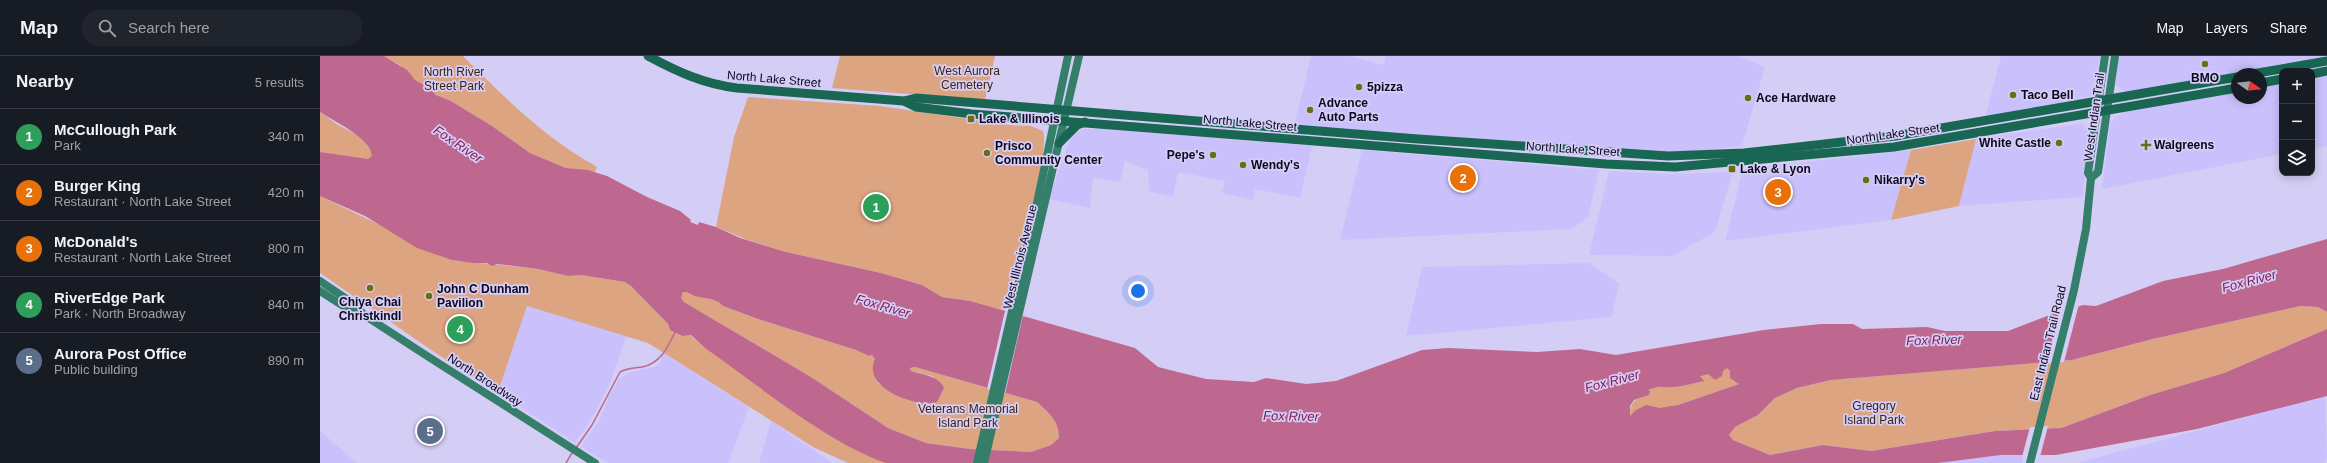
<!DOCTYPE html>
<html lang="en">
<head>
<meta charset="utf-8">
<style>
  body { margin:0; font-family:Arial,sans-serif; background:#20242c; color:#f1f3f6 }
  .controls { position:absolute; right:12px; top:12px; display:grid; overflow:hidden; border-radius:8px; box-shadow:0 2px 10px #0003 }
  .controls button { width:36px; height:36px; display:grid; place-items:center; padding:0; border:0; border-bottom:1px solid #363941; background:#171b24; color:#f1f3f6; font:20px sans-serif }
  .compass { position:absolute; left:1911px; top:12px; width:36px; height:36px; border-radius:50%; background:#171b24; box-shadow:0 2px 10px #0003; rotate:104deg }
  .you { position:absolute; left:818px; top:235px; width:14px; height:14px; margin:-10px; border:3px solid #fff; border-radius:50%; background:#1a73e8; box-shadow:0 0 0 6px #1a73e833 }
  .badge { display:grid; place-items:center; width:26px; height:26px; border-radius:50%; background:#0b8043; color:#fff; font-size:13px; font-weight:700 }
  .pin { position:absolute; translate:-50% -50%; border:2px solid #fff; box-shadow:0 1px 4px #0006 }
  .list { margin:0; padding:0; list-style:none }
  h2 { display:flex; justify-content:space-between; align-items:center; height:52px; margin:0; padding:0 16px; font-size:17px }
  h2 small { font-size:13px; font-weight:400; color:#9ea1a6 }
  .list li { display:grid; grid-template-columns:26px 1fr auto; gap:12px; align-items:center; box-sizing:border-box; height:56px; padding:0 16px; border-top:1px solid #363941 }
  .list b { display:block; font-size:15px; white-space:nowrap }
  .list p { margin:0; font-size:13px; white-space:nowrap; color:#9ea1a6 }
  .list em { font-size:13px; font-style:normal; color:#9ea1a6 }
  .icon { flex:none; width:22px; height:22px; fill:none; stroke:currentColor; stroke-width:2; stroke-linecap:round; stroke-linejoin:round }
  .map { position:relative; flex:none; width:2007px; height:407px; overflow:hidden }
  header { display:flex; align-items:center; gap:24px; box-sizing:border-box; height:56px; padding:0 20px; background:#171b24; border-bottom:1px solid #363941 }
  header strong { font-size:19px }
  nav { display:flex; gap:22px; margin-inline-start:auto; font-size:14px }
  .search { width:280px; height:36px; background:#20242c; display:flex; align-items:center; gap:10px; box-sizing:border-box; padding:0 14px; border-radius:16px; color:#9ea1a6; font-size:15px }
  main { display:flex }
  aside { flex:1; background:#171b24 }
  .map>svg:first-child { display:block }
  .built { fill:#cac1fc }
  .green { fill:#dda482 }
  .water { fill:#be6890; fill-rule:evenodd }
  .pier { fill:#d4cef6 }
  .lines { fill:none; stroke-linecap:round; stroke-linejoin:round }
  .stream { stroke:#be6890; stroke-width:1.5 }
  .river { stroke:#be6890; stroke-width:10 }
  .secondary { stroke:#357f6a; stroke-width:8 }
  .primary { stroke:#196753; stroke-width:9 }
  .poi-dot { fill:#6a6d10; stroke:#d4cef6; stroke-width:1.5 }
  .labels { text-anchor:middle; dominant-baseline:central; stroke-width:3.5; stroke-linejoin:round; paint-order:stroke }
  .park-label { font-size:12px; fill:#42220c; stroke:#d4cef6 }
  .poi-label { font-size:12px; font-weight:bold; fill:#0c071d; stroke:#d4cef6; text-anchor:start }
  .street-label { font-size:12px; fill:#0c071d; stroke:#d4cef6 }
  .water-label { font-size:13px; font-style:italic; fill:#831a55; stroke:#d4cef6 }
</style>
</head>
<body>
<header>
<strong>Map</strong>
<div class="search"><svg class="icon" aria-label="search" viewBox="0 0 24 24"><circle cx="10" cy="10" r="6"/><path d="M15 15l6 6"/></svg>Search here</div>
<nav><a>Map</a><a>Layers</a><a>Share</a></nav>
</header>
<main>
<aside>
<h2>Nearby<small>5 results</small></h2>
<ul class="list">
<li><span class="badge" style="background:#2e9e5b">1</span><div><b>McCullough Park</b><p>Park</p></div><em>340 m</em></li>
<li><span class="badge" style="background:#e8710a">2</span><div><b>Burger King</b><p>Restaurant · North Lake Street</p></div><em>420 m</em></li>
<li><span class="badge" style="background:#e8710a">3</span><div><b>McDonald's</b><p>Restaurant · North Lake Street</p></div><em>800 m</em></li>
<li><span class="badge" style="background:#2e9e5b">4</span><div><b>RiverEdge Park</b><p>Park · North Broadway</p></div><em>840 m</em></li>
<li><span class="badge" style="background:#5c6f8a">5</span><div><b>Aurora Post Office</b><p>Public building</p></div><em>890 m</em></li>
</ul>
</aside>
<div class="map">
<svg width="2007" height="407" viewBox="0 0 2007 407">
  <rect width="100%" height="100%" fill="#d4cef6"/>
  <!-- built -->
  <g class="built">
    <path d="M991,0h38l35,9 2,-9h351l28,11 -23,79 -32,4 -79,3 -337,-26z"/>
    <path d="M1681,0h99l-9,40 -106,22z"/>
    <path d="M1798,0h209l-201,36 -10,-7z"/>
    <path d="M2007,19v71l-15,3v-72z"/>
    <path d="M1962,27v71l-180,35 8,-64 5,-8 15,-7 107,-19v7h24v-11z"/>
    <path d="M1763,67l5,10 -5,64 -124,9 17,-67z"/>
    <path d="M763,73h25l204,17 -12,52 -45,-9 -2,11 -31,-7 3,-12 -47,-9 -5,25 -24,-6 -1,-21 -23,-9 -5,21 -27,-5 -3,31 -41,-9 22,-63z"/>
    <path d="M1042,94l237,20 -11,47 -16,12 -232,11z"/>
    <path d="M1591,94l-20,70 -166,21 18,-72z"/>
    <path d="M1289,115l59,3 65,-2 -18,60 -43,24 -83,-1z"/>
    <path d="M1269,207l30,20 -7,34 -206,19 16,-69z"/>
    <path d="M207,250l100,29 -17,48 -17,33 -18,27 -77,-51z"/>
    <path d="M343,297l86,54 -21,56h-120l-27,-16 19,-28 10,-25 10,-16 10,-6 25,-5 5,-4z"/>
    <path d="M2005,340l2,62 -3,5h-247z"/>
    <path d="M451,365l61,42h1h-74z"/>
    <path d="M0,375l37,32h-37z"/>
    <path d="M1681,399h23l-2,8h-84z"/>
  </g>
  <!-- green -->
  <g class="green">
    <path d="M64,0h79c42,42 82,82 134,111l-2,5 -29,-4 -36,-15 -38,-27 -41,-25 -15,-6 -8,-8 -13,-7 -15,-15z"/>
    <path d="M520,0h155l-10,44 -153,-12z"/>
    <path d="M428,41l132,9 129,19 22,1 12,5c8,23 -31,151 -39,181l-34,-11 -28,-4 -20,-12 -41,-12 -95,-21 -38,-12 -32,-13 18,-90z"/>
    <path d="M0,56l18,13 24,12 10,16v5c-10,4 -40,-4 -52,-6z"/>
    <path d="M1656,83l-17,67 -68,14 20,-70z"/>
    <path d="M0,140l132,64 86,9 30,7 13,-1 44,7 6,4 37,38 2,6 11,6 9,-1 15,13 187,115h-44l-35,-16 -165,-104 -121,-37 -29,86 -64,-40 -114,-79z"/>
    <path d="M363,236h4c13,9 26,3 36,14l35,13 98,31 13,6 3,-1 3,4 3,24 25,15 35,-16 -6,-6 -21,-5 -1,-3 5,-1 122,35c12,11 22,19 22,36l-8,7 -20,7 -61,-3 -44,-6 -38,-15 -77,-51 -127,-75 -3,-4z"/>
    <path d="M1980,250l18,1 9,5v17l-103,44 -74,22 -89,33 -66,3 -124,20 -48,-6 -53,10 -37,-15 -4,-5 6,-8 23,-12 17,-17 22,-10 34,-8 241,-20 81,-21z"/>
    <path d="M1379,310l16,14 12,-13 12,17 -61,21 -48,12c0,-13 2,-16 14,-21l-6,-10 4,-5c26,6 35,7 61,0l-9,-12z"/>
  </g>
  <!-- water -->
  <path class="water" d="M0,0h64l23,14 8,10 13,7 8,8 15,6 41,25 38,27 36,15 22,2 19,6 40,21 33,14 11,9 -1,2 8,3 1,-3 17,5 24,11 46,14 95,21 41,12 20,12 28,4 165,47 23,19 48,12 48,3 12,-4 40,6 30,-3 86,-31 26,-2 89,4 43,-3 36,6 148,-25 57,-6h32l9,5 65,-2 18,4h63l42,-16 33,-10 13,1 67,-25 60,-12 104,-30v73l-9,-5 -18,-1 -147,33 -81,21 -241,20 -34,8 -22,10 -17,17 -23,12 -6,8 4,5 37,15 53,-10 48,6 124,-20 66,-3 89,-33 74,-22 103,-44v67l-130,33 -141,26h-55l-63,8h-1052c-62,-22 -126,-77 -181,-115l-14,-13 -9,1 -12,-6 -2,-6 -37,-38 -6,-4 -44,-7 -13,1 -30,-7 -41,-5 -5,2 -5,-3h-14l-21,-3 -35,-12 -52,-32 -45,-20v-44l48,7 4,-3c-2,-19 -36,-33 -52,-44zM363,236h4c13,9 26,3 36,14l35,13 98,31 13,6 3,-1 3,4c-14,28 40,49 62,43l7,-14c-5,-12 -20,-13 -33,-17l-1,-3 5,-1 122,35c12,11 22,19 22,36l-8,7 -20,7 -61,-3 -44,-6 -38,-15 -77,-51 -127,-75 -3,-4zM1379,310l16,14 7,-4 1,-5 4,-3 3,3v7l9,6 -61,21 -18,3 -14,-3 -10,5 -6,6v-10l4,-6 15,-5 1,-4 -12,-5 4,-5c20,11 41,5 62,0l-10,-12z"/>
  <!-- pier -->
  <g class="pier">
    <path d="M1759,248l-15,58 -18,2 14,-55z"/>
    <path d="M685,255l18,4 -18,79 -18,-5z"/>
    <path d="M1728,370l-8,31h-18l8,-30z"/>
  </g>
  <g class="lines">
    <!-- stream -->
    <g class="stream">
      <path d="M256,392l16,-23 28,-53c7,-4 14,-4 22,-5 18,-3 26,-20 33,-35"/>
      <path d="M246,407l6,-10"/>
    </g>
    <!-- river -->
    <g class="river">
      <path d="M1364,319l33,-8"/>
      <path d="M1308,334l33,-9"/>
    </g>
    <!-- secondary -->
    <g class="secondary">
      <path d="M1771,122l7,-6 17,-116"/>
      <path d="M0,225l34,23 10,11 60,39 171,109"/>
      <path d="M0,235l31,20 12,3"/>
      <path d="M657,407l60,-260 31,-147"/>
      <path d="M664,407l95,-407"/>
      <path d="M1710,407l44,-173 12,-61 5,-51 -3,-5 17,-117"/>
    </g>
    <!-- primary -->
    <g class="primary">
      <path d="M328,0c30,16 56,28 89,32l167,13 12,-3 502,41 250,17 76,-3 151,-17 342,-59"/>
      <path d="M1932,18l75,-13"/>
      <path d="M1992,18l15,-3"/>
      <path d="M1941,27l21,-4"/>
      <path d="M584,45l12,6 56,7 634,50 69,3 219,-20 343,-59"/>
      <path d="M739,87l18,-18 8,-3"/>
    </g>
  </g>
  <!-- markers -->
  <g class="poi-dot">
    <circle cx="1885" cy="8" r="4"/>
    <circle cx="1039" cy="31" r="4"/>
    <circle cx="1693" cy="39" r="4"/>
    <circle cx="1428" cy="42" r="4"/>
    <circle cx="990" cy="54" r="4"/>
    <rect x="647" y="59" width="8" height="8" rx="2"/>
    <circle cx="1739" cy="87" r="4"/>
    <path d="M1824 83h4v4h4v4h-4v4h-4v-4h-4v-4h4z"/>
    <circle cx="667" cy="97" r="4"/>
    <circle cx="893" cy="99" r="4"/>
    <circle cx="923" cy="109" r="4"/>
    <rect x="1408" y="109" width="8" height="8" rx="2"/>
    <circle cx="1546" cy="124" r="4"/>
    <circle cx="50" cy="232" r="4"/>
    <circle cx="109" cy="240" r="4"/>
  </g>
  <g class="labels">
    <!-- park labels -->
    <g class="park-label">
      <text x="647" y="15">West Aurora<tspan x="647" dy="14">Cemetery</tspan></text>
      <text x="134" y="16">North River<tspan x="134" dy="14">Street Park</tspan></text>
      <text x="1554" y="350">Gregory<tspan x="1554" dy="14">Island Park</tspan></text>
      <text x="648" y="353">Veterans Memorial<tspan x="648" dy="14">Island Park</tspan></text>
    </g>
    <!-- poi labels -->
    <g class="poi-label">
      <text x="1885" y="22" text-anchor="middle">BMO</text>
      <text x="1047" y="31">5pizza</text>
      <text x="1701" y="39">Taco Bell</text>
      <text x="1436" y="42">Ace Hardware</text>
      <text x="998" y="47">Advance<tspan x="998" dy="14">Auto Parts</tspan></text>
      <text x="659" y="63">Lake &amp; Illinois</text>
      <text x="1731" y="87" text-anchor="end">White Castle</text>
      <text x="1834" y="89">Walgreens</text>
      <text x="675" y="90">Prisco<tspan x="675" dy="14">Community Center</tspan></text>
      <text x="885" y="99" text-anchor="end">Pepe's</text>
      <text x="931" y="109">Wendy's</text>
      <text x="1420" y="113">Lake &amp; Lyon</text>
      <text x="1554" y="124">Nikarry's</text>
      <text x="117" y="233">John C Dunham<tspan x="117" dy="14">Pavilion</tspan></text>
      <text x="50" y="246" text-anchor="middle">Chiya Chai<tspan x="50" dy="14">Christkindl</tspan></text>
    </g>
    <!-- street labels -->
    <g class="street-label">
      <text transform="translate(454 23) rotate(5)">North Lake Street</text>
      <text transform="translate(1774 61) rotate(-82)">West Indian Trail</text>
      <text transform="translate(930 67) rotate(5)">North Lake Street</text>
      <text transform="translate(1573 78) rotate(-8)">North Lake Street</text>
      <text transform="translate(1253 93) rotate(4)">North Lake Street</text>
      <text transform="translate(700 201) rotate(-76)">West Illinois Avenue</text>
      <text transform="translate(1728 287) rotate(-76)">East Indian Trail Road</text>
      <text transform="translate(165 324) rotate(33)">North Broadway</text>
    </g>
    <!-- water labels -->
    <g class="water-label">
      <text transform="translate(138 88) rotate(34)">Fox River</text>
      <text transform="translate(1929 225) rotate(-15)">Fox River</text>
      <text transform="translate(563 250) rotate(16)">Fox River</text>
      <text transform="translate(1614 284) rotate(-2)">Fox River</text>
      <text transform="translate(1292 325) rotate(-15)">Fox River</text>
      <text transform="translate(971 360) rotate(1)">Fox River</text>
    </g>
  </g>
</svg>
<div class="controls">
<button>+</button>
<button>−</button>
<button><svg class="icon" aria-label="layers" viewBox="0 0 24 24"><path d="M12 4l9 5-9 5-9-5zM3 14l9 5 9-5"/></svg></button>
</div>
<svg class="compass" viewBox="-18 -18 36 36"><path d="M0-13l5 13h-10z" fill="#e53935"/><path d="M0 13l5-13h-10z" fill="#9ea1a6"/></svg>
<div class="you"></div>
<div class="pin badge" style="left:556px;top:151px;background:#2e9e5b">1</div>
<div class="pin badge" style="left:1143px;top:122px;background:#e8710a">2</div>
<div class="pin badge" style="left:1458px;top:136px;background:#e8710a">3</div>
<div class="pin badge" style="left:140px;top:273px;background:#2e9e5b">4</div>
<div class="pin badge" style="left:110px;top:375px;background:#5c6f8a">5</div>
</div>
</main>
</body>
</html>
